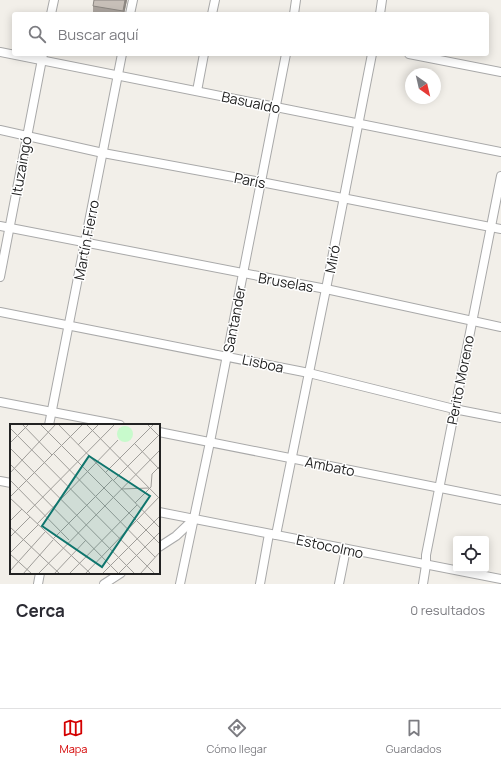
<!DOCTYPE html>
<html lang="es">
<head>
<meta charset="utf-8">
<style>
  body { margin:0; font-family:Manrope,sans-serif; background:#f7f7f7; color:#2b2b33 }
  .controls { position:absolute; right:12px; bottom:12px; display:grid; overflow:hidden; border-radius:4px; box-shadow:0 2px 10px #0003 }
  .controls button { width:36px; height:36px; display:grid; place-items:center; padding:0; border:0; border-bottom:1px solid #e1e1e2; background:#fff; color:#2b2b33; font:20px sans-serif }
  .compass { position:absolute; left:405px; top:68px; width:36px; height:36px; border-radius:50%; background:#fff; box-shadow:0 2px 10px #0003; rotate:146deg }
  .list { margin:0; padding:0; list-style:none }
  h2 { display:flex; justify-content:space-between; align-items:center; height:52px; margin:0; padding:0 16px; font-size:17px }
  h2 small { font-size:13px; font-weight:400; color:#7c7c81 }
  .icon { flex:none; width:22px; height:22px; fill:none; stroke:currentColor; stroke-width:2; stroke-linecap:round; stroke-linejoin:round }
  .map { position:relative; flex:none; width:501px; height:584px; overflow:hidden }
  .search { position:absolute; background:#fff; box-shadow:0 2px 10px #0003; left:12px; right:12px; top:12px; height:44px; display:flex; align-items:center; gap:10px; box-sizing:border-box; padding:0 14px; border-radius:4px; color:#7c7c81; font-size:15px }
  .sheet { height:124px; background:#fff }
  nav { display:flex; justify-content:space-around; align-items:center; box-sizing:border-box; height:56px; border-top:1px solid #e1e1e2; background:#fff; font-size:11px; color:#7c7c81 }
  nav a { display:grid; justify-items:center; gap:2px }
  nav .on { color:#d40000 }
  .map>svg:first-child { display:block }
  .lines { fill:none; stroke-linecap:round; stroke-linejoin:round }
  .street-casing { stroke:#a9a9a9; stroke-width:10 }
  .street { stroke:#fff; stroke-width:8 }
  .wall { fill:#aba49e }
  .shaded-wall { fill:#8b8681 }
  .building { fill:#c7bfb8; stroke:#8b8681 }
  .labels { text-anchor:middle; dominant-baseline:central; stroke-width:3; stroke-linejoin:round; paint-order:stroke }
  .street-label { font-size:14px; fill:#222; stroke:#fff }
  .inset-road { fill:none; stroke:#9f9d99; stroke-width:1 }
  .view { fill:#0f766e; fill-opacity:0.15; stroke:#0f766e; stroke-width:2 }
  .inset-edge { fill:none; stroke:#222; stroke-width:2 }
</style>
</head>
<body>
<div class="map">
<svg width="501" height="584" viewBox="0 0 501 584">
  <rect width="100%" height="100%" fill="#f2efe9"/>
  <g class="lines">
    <defs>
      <g id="street">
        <path d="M51,14l3,-14"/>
        <path d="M130,14l3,-14"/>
        <path d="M212,14l3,-14"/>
        <path d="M294,14l2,-14"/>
        <path d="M380,14l2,-14"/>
        <path d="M0,52l501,100"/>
        <path d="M409,54l92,18"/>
        <path d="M197,91l7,-37"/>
        <path d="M0,130l103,23 158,29 240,47"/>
        <path d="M0,226l326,63 175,38"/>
        <path d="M0,277l43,-223"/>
        <path d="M0,312l309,61 145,36 47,9"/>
        <path d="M0,402l120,23"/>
        <path d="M49,425l73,-371"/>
        <path d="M159,432l342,68"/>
        <path d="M0,481l11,2"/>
        <path d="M159,512l342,67"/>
        <path d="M276,535l50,-246 46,-235"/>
        <path d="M159,547l17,-11 18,-17"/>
        <path d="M38,584l2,-11"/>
        <path d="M104,584l17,-11"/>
        <path d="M180,584l30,-142 76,-388"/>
        <path d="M260,584l9,-50"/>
        <path d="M339,584l7,-35"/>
        <path d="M423,584l3,-19v-10l75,-379"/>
      </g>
    </defs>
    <!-- street casing -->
    <use href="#street" class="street-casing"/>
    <!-- street -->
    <use href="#street" class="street"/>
  </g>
  <!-- wall -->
  <path class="wall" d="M127,0l-3,14h-31v-8z"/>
  <!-- shaded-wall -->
  <path class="shaded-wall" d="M125,0h2l-3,14h-1z"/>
  <!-- building -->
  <path class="building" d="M94,0h31l-2,11 -30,-5z"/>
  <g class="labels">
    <!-- street labels -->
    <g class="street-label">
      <text transform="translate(251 102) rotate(12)">Basualdo</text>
      <text transform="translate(21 166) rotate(-80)">Ituzaingó</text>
      <text transform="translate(250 180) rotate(11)">París</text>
      <text transform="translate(86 240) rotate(-79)">Martín Fierro</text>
      <text transform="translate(332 259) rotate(-79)">Miró</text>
      <text transform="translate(286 282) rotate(10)">Bruselas</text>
      <text transform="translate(234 319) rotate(-79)">Santander</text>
      <text transform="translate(263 363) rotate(12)">Lisboa</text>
      <text transform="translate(460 380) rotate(-79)">Perito Moreno</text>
      <text transform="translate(330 466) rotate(11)">Ambato</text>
      <text transform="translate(330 546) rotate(12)">Estocolmo</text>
    </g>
  </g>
  <!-- overview -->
  <g transform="translate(10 424)">
    <rect width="150" height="150" fill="#f2efe9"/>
    <path d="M107 10a8 8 0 1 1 16 0a8 8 0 1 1-16 0Z" fill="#c8facc"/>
    <path class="inset-road" d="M12,0l30,31M30,0l120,120M48,0l102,104M76,0l74,75M137,0l13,13M0,4l145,146M0,19l19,-19M124,19l26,27M68,21l21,-21M0,24l125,126M44,30l101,103M0,40l109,110M0,49l46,-49M95,49l49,-49M0,56l59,60M103,57l47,-47M111,65l28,-1M0,73l73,-73M0,74l81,76M125,79l16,-16 1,-13 8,-8M16,90l89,-90M0,97l12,-12M27,100l81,-84M0,103l50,47M0,113l20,-20M43,115l59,-59M0,129l28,-28M0,130l22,20M0,147l35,-39M13,150l30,-34M28,150l122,-124M44,150l32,-34M59,150l68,-69M75,150l75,-78M92,150l58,-58M108,150l42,-42M130,150l20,-22"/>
    <path class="view" d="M79,32l61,40 -48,71 -60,-41z"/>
    <rect width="150" height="150" class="inset-edge"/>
  </g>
</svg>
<div class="controls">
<button><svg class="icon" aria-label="locate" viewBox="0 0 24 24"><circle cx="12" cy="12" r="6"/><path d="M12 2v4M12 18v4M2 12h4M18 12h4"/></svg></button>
</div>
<svg class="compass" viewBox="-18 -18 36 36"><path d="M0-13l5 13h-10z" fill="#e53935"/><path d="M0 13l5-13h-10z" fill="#7c7c81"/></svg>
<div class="search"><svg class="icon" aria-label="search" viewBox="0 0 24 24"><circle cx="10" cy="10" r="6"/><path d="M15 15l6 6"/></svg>Buscar aquí</div>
</div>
<section class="sheet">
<h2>Cerca<small>0 resultados</small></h2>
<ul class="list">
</ul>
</section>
<nav>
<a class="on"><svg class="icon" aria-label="map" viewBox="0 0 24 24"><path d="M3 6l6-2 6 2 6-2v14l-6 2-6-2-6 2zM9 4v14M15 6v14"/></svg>Mapa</a>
<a><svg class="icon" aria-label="directions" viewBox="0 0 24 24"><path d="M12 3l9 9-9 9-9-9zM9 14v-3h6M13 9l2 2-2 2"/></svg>Cómo llegar</a>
<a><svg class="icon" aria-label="saved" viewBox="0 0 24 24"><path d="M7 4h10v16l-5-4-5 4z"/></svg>Guardados</a>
</nav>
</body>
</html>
